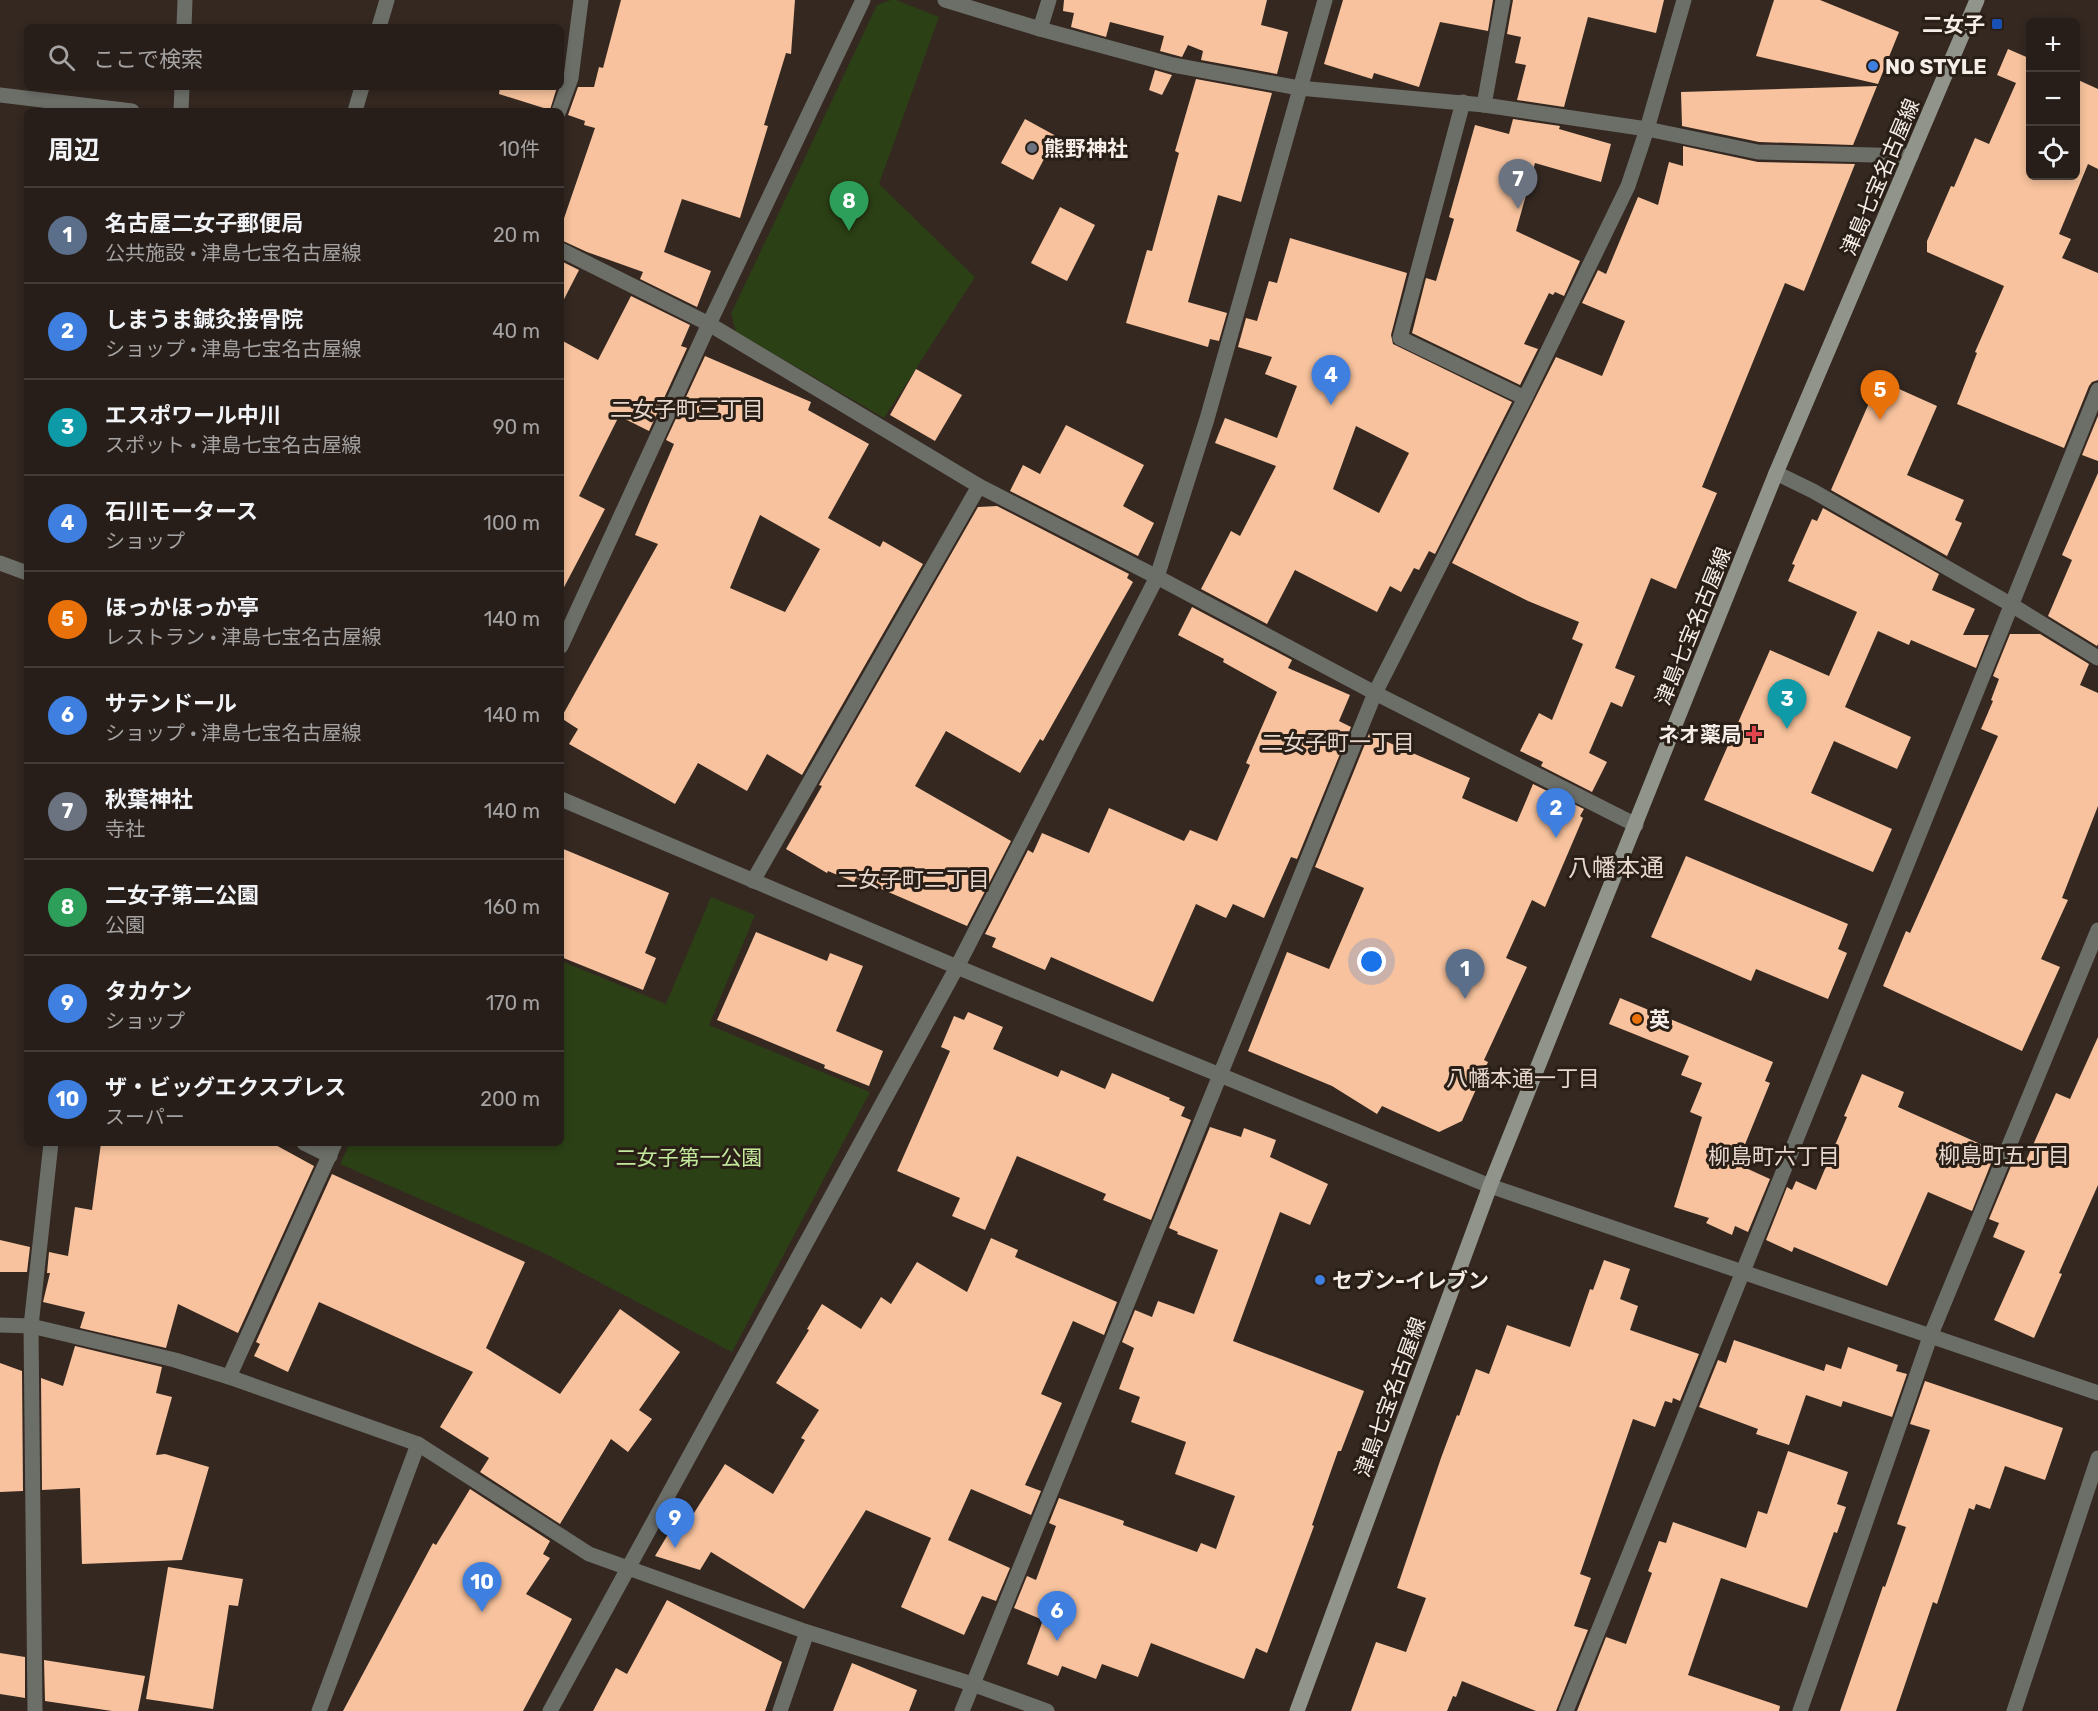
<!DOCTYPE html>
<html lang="ja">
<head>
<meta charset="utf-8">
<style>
  body { margin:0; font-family:Rubik,"Noto Sans JP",sans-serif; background:#332b26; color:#f1f3f6 }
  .controls { position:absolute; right:18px; top:18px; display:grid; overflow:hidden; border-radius:9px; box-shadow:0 3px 9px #0003 }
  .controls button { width:54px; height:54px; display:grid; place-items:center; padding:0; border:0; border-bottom:2px solid #433c38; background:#271e19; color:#f1f3f6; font:30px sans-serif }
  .you { position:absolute; left:1372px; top:962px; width:21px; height:21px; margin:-15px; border:4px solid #fff; border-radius:50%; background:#1a73e8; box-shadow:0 0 0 9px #1a73e833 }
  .badge { display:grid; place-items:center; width:39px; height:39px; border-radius:50%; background:#1fd5b0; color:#fff; font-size:20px; font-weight:700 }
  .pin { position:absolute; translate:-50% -50px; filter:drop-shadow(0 2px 3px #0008) }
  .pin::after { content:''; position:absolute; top:32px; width:21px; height:18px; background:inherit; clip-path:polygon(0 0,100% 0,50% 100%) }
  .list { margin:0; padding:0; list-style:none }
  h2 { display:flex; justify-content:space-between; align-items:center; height:78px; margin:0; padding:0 24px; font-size:26px }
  h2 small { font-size:20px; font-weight:400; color:#a4a2a2 }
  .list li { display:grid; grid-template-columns:39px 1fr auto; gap:18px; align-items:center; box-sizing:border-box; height:96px; padding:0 24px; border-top:2px solid #433c38 }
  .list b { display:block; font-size:22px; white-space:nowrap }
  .list p { margin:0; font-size:20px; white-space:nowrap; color:#a4a2a2 }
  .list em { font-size:20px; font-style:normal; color:#a4a2a2 }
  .icon { flex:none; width:33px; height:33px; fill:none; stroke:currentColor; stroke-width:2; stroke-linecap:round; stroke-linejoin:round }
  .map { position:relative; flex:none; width:2098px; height:1711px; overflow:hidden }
  .search { position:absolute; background:#271e19; box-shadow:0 3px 9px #0003; left:24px; top:24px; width:540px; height:66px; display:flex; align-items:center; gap:15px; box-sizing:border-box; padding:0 21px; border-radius:9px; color:#a4a2a2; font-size:22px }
  .panel { position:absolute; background:#271e19; box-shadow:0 3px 9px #0003; left:24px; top:108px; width:540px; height:1038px; border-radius:9px }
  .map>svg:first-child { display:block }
  .green { fill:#2c4015 }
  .building { fill:#f7c29d; fill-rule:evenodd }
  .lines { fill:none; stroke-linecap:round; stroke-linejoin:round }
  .service { stroke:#6c6e68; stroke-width:15 }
  .minor { stroke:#6c6e68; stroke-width:15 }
  .tertiary { stroke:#6c6e68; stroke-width:15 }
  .secondary { stroke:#90948a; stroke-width:15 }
  .transit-dot { fill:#1a4fb4; stroke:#2a1f17; stroke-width:2 }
  .shop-dot { fill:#3f7fe0; stroke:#2a1f17; stroke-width:2 }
  .worship-dot { fill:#6b7280; stroke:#2a1f17; stroke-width:2 }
  .health-dot { fill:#e0444e; stroke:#2a1f17; stroke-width:2 }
  .food-dot { fill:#e8710a; stroke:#2a1f17; stroke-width:2 }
  .labels { text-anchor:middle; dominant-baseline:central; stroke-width:6; stroke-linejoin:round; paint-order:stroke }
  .poi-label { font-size:21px; font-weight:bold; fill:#f5ede8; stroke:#2a1f17; text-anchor:start }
  .street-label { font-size:21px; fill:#f5ede8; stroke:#2a1f17 }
  .park-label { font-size:21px; fill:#c3e99c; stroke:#2a1f17 }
  .neighbourhood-label { font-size:22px; fill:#e7d7cd; stroke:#2a1f17 }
  .quarter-label { font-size:24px; fill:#e7d7cd; stroke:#2a1f17 }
</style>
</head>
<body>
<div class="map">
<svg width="2098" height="1711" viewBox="0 0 2098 1711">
  <rect width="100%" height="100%" fill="#342821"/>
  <!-- green -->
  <g class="green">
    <path d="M891,0h5l43,17 -60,167 96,93 -91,141 -148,-86 -5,-18 146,-309z"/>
    <path d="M711,897l44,18 -46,110 161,67 -138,260 -186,-98 -206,-90 10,-21h211v-182l105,43z"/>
  </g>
  <!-- building -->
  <g class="building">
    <path d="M621,0h174l-4,54 -5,-1 -22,72 4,1 -28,92 -58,-19 -18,53 47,19 -14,36 -57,-28 3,-7 -56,-20 -26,-12v-13l34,-99 -11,-3 1,-4 -17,-6 10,-28h16l5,-20 4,1z"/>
    <path d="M1064,0h203l-6,25 27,7 -11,42 -76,-14 2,-9 -15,-6 -6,12 -22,-6 4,-15 -54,-14 -4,15 -35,-10 3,-14 -11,-2z"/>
    <path d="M1343,0h150l-5,31 -48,-9 -21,65 -45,-14 -2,6 -48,-15z"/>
    <path d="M1513,0h151l-8,33 -68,-16 -24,90 -47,-7 9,-35 -11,-2 6,-26 -14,-3z"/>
    <path d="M1774,0h46l79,32 -21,52 -122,-28z"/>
    <path d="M2008,49l23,10v117h45v-97l22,10v80l-10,-5 -29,70 12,5 -9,19 36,15v107l-6,2 -3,4 -25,62 -107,-44 20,-51 -2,-1 29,-66 -77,-34v-11l24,-55 3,1 21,-49 14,6 27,-61 -19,-8z"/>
    <path d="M1155,70l17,5 -10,20 -13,-5z"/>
    <path d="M1196,79l76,14 -31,109 -23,-7 -30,107 39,11 -8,28 -9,-2 -2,8 -82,-24 21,-73 5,1 27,-98 -4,-2z"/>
    <path d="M1877,86l-24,59 -94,-3 -77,-16 -1,-34z"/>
    <path d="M500,87h57l-7,23 -51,-16z"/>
    <path d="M1025,119l31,17 -23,44 -32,-17z"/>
    <path d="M1513,119l47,7 -1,3 52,15 -10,38 -66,-19 -19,68 64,30 -16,35 -9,-4 -2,3 -4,-2 -25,51 14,5 -18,36 -108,-52 14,-55 10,3 18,-62 -5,-2 26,-92 34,9z"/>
    <path d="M1683,146l75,16 97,2 -51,127 -19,-8 -83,204 15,6 -41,96 -25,-11 -36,90 20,8 -13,31 -11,-5 -22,51 18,9 -15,30 -51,-26 2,-4 -23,-11 19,-38 13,7 31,-76 -11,-5 7,-17 -51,-21 -76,-38 104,-206 46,19 23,-55 -43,-18 16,-33 8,4 32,-77 20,8 11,-43 14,4z"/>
    <path d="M1060,207l35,18 -28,56 -36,-18z"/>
    <path d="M1290,238l117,35 -16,62 2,9 119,58 -77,152 -6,-3 -10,19 -5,-2 -13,24 -11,-6 -13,26 -82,-42 -28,54 -66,-35 30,-58 9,5 36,-70 -61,-23 10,-25 52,20 20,-52 -32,-12 7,-17 -34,-10 8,-29 11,3 12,-40 8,2zM1356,426l53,27 -30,60 -46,-24z"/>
    <path d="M561,261l18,9 -18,35z"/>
    <path d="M631,296l59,29 -9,21 6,2 -38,83 -30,-15 -40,80 26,13 -44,84v-253l37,20z"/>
    <path d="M705,356l106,46 -3,8 61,34 -41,74 52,29 3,-6 40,23 -121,211 -35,-21 -20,37 -49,-28 -23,41 -106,-60 9,-15 -17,-11 97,-174 -23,-9 39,-91 -8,-4zM760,515l60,34 -35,63 -55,-24z"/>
    <path d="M916,369l46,26 -27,46 -45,-26z"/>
    <path d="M1879,380l58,26 -30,69 57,25 -9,20 7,3 -15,33 -116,-66z"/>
    <path d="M2098,416v45l-16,-6z"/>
    <path d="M1066,425l78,40 -21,41 31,17 -16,33 -128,-65 13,-26 17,9z"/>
    <path d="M2098,473v171l-1,2 -49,-30 24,-56 -10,-5z"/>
    <path d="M997,506l132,68 -2,4 6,4 -90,159 -3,-2 -20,34 -74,-42 -31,55 96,55 -44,85 -111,-48 -2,4 -26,-11 -1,2 -41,-24 36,-63 -3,-1 159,-278z"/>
    <path d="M1823,508l116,66 -7,16 43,19 -12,26h26l-13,33 -65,-28 -2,5 -31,-14 -33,76 66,30 -14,32 -63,-28 -23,52 81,36 -19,43 -169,-72 66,-150 59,26 28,-64 -69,-31 7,-16 -3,-1 20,-45 5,2z"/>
    <path d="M1192,607l100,53 -4,8 62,27 -11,26 12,6 -54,132 -6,-2 -27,61 -31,-14 -7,14 -30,-14 -43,98 -102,-45 -6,13 -53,-23 4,-9 -11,-4 43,-84 5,3 9,-20 47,20 20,-45 75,33 6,-11 27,11 33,-76 -4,-2 31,-71 -54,-30 1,-3 -46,-24z"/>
    <path d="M2010,634h30l49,30 -9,21 18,8v113l-36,92 6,2 -27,59 19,8 -38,84 -139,-65 23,-55 4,2 88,-197 -17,-7 12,-28 -2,-1 8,-21 -6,-3z"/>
    <path d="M1369,734l101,44 -8,20 55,24 16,-38 51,25 -4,7 3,2 -38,89 -13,-7 -26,58 21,9 -43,93 4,2 -26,59 -23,11 -57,-26 -5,8 -45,-28 -84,-35 39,-99 42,17 35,-81 -49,-21z"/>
    <path d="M561,848l108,45 -24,60 11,5 -13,32 -82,-33z"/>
    <path d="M1686,856l162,68 -10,25 9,4 -19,46 -72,-30 -5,12 -100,-44z"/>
    <path d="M756,932l71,29 3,-8 33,13 -27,65 47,20 -14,35 -45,-18 1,-3 -108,-45z"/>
    <path d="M1620,998l153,64 -8,19 5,2 -33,81 33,15 -22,53 -13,-6 -3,9 -26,-12 3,-5 -35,-11 28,-90 -12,-5 12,-29 -21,-8 8,-19 -80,-32z"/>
    <path d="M968,1012l35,15 -10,22 65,28 3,-7 44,19 7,-16 58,25 -1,2 16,7 -4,9 10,4 -40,100 -48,-20 3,-6 -89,-38 -32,74 -33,-14 8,-18 -63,-27 53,-120 -9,-4 13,-31 10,4z"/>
    <path d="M2098,1037v148l-39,88 3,1 -28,64 -40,-18 31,-69 -32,-14 6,-14 -10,-4 25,-60 11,4 31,-70 14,6z"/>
    <path d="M1862,1074l42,18 -6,15 98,44 -24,60 -44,-19 -41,94 -93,-39 -2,5 -26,-12 21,-53 5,3 4,-9 20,9 31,-73 -3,-1z"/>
    <path d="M1210,1127l31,10 3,-9 32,12 -6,17 58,27 -18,41 -30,-13 -47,129 131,50 -23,60h-3l-26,74 2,1 -47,127 -11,-5 -12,31 -93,-36 -13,34 -36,-13 -6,15 -34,-13 -4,10 -31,-12 16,-44 -29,-12 13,-32 9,4 20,-54 -7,-3 10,-25 65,23 -1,4 74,27 4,-9 15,6 19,-53 -60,-22 11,-32 -55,-20 9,-25 -21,-8 15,-41 -12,-6 13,-32 17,7 6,-16 36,13 24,-64 -41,-16 1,-2 -9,-4z"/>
    <path d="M101,1143h171l42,23 -76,167 -60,-29 -12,44 -86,-20 5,-16 -42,-10 7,-29h-3l2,-21 19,4 7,-49 17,3z"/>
    <path d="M332,1174l193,88 -39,86 74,46 60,-85 60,43 -41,58 13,9 -24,33 -17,-13 -51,85 -80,-52 9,-14 -49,-31 33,-55 -154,-70 -31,70 -34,-16 6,-12 -4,-2z"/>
    <path d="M991,1238l27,12 -3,7 102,45 -13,33 -31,-14 -32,73 21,9 -37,82 16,6 -10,24 -60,-26 -23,51 62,28 -14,33 -14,-5 -18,39 -63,-28 30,-69 -65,-28 -62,99 -93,-57 -11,18 -45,-14 18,-30 9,6 43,-68 48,30 32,-54 -4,-2 18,-28 -43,-27 33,-53 -2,-1 15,-25 39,25 20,-32 10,7 26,-42 50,30z"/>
    <path d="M0,1240l30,7 -3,25h-27z"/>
    <path d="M1604,1260l26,9 -10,30 18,7 -8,24 69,24 -19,47 -7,-3 -1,5 -7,-2 -10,26 -22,-8 -53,155 11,4 -17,48 14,4 -32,81h-20l-74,-30 -6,16 -3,-1 -6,15h-96l25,-69 30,10 20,-54 -29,-10 44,-130 16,-43 2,1 17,-47 13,5 18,-49 63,22 20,-58 3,1z"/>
    <path d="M1734,1340l90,31 2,-7 15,5 7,-22 50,18 -2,6 11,3 -15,43 -49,-16 -2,6 -35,-12 -17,50 -33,-11 2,-5 -59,-22 19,-47 8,3z"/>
    <path d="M75,1346l87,21 -6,26 16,4 -16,58 9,-1 44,13 -27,93 -100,4 -2,-76 -38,2 -1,-112 22,8z"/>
    <path d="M0,1363l22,8 1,120 -23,1z"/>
    <path d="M1925,1381l138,47 -18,52 -40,-14 -15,43 -14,-5 -2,6 -5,-2 -32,96 -4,-2 -37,109h-56l43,-125 2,1 21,-60 -9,-3 33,-94 -20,-6z"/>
    <path d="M1788,1451l60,21 -11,32 9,3 -9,26 -3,-1 -27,76 -86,-30 -33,97 92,31 -1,5h-202l29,-74 20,7 26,-71 -4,-2 11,-30 7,2 7,-21 73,26 12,-37 9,3z"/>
    <path d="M470,1489l80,52 -7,13 7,4 -24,36 46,25 -49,92h-180l90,-168 3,2z"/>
    <path d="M168,1567l75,12 -5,27 -9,-1 -16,104 -67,-10z"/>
    <path d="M667,1600l115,62 -17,49h-172l23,-43 11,6z"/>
    <path d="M0,1653l25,4v41l-25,-4z"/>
    <path d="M44,1660l101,16 -7,35h-26l-67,-10z"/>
    <path d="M852,1663l65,27 -8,21h-76z"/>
  </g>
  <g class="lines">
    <!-- service -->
    <g class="service">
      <path d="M379,27l8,-27"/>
      <path d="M1040,29l9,-29"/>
      <path d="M1463,102l-63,236 125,60"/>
      <path d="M1484,105l19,-105"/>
      <path d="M355,111l7,-24"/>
      <path d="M559,111l12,-33 10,-78"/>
      <path d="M304,1143l26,13"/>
    </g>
    <!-- minor -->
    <g class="minor">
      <path d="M945,0l95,29 133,36 126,23 185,17 163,24 111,23 153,4"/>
      <path d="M184,27l1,-27"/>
      <path d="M0,95l132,16"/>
      <path d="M181,111l1,-24"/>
      <path d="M561,250l148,74 270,162 178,91 218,116 261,132"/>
      <path d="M1776,473l37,18 197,113 88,54"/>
      <path d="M561,646l148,-322 154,-324"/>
      <path d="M753,881l226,-395"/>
      <path d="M0,1325l31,1 144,34 54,17 189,67 171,110 218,78 165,52 75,27"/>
      <path d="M229,1377l106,-234"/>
      <path d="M35,1711l-4,-385 20,-183"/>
      <path d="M319,1711l99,-267"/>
      <path d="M550,1711l407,-744 200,-390 50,-158 118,-419"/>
      <path d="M780,1711l27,-79"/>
      <path d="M962,1711l413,-1018 150,-295 103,-212 19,-57 37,-129"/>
      <path d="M1566,1711l532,-1321"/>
      <path d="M1800,1711l130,-374 168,-407"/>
      <path d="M2014,1711l84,-253"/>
    </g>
    <!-- tertiary -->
    <g class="tertiary">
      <path d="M0,563l27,10"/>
      <path d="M561,799l396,168 533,219 608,207"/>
    </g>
    <!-- secondary -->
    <path class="secondary" d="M1297,1711l193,-525 286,-713 201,-473"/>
  </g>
  <!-- markers -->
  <rect class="transit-dot" x="1991" y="18" width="12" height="12" rx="3"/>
  <g class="shop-dot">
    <circle cx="1873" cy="66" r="6"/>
    <circle cx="1320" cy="1280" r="6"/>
  </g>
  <circle class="worship-dot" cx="1032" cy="148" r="6"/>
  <path class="health-dot" d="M1751 725h6v6h6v6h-6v6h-6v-6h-6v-6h6z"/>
  <circle class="food-dot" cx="1637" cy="1019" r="6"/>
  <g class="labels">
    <!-- poi labels -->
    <g class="poi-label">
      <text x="1985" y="24" text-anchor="end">二女子</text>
      <text x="1885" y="66">NO STYLE</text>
      <text x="1044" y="148">熊野神社</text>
      <text x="1742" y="734" text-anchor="end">ネオ薬局</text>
      <text x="1649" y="1019">英</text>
      <text x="1332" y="1280">セブン-イレブン</text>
    </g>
    <!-- street labels -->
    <g class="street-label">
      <text transform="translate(1880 177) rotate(-67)">津島七宝名古屋線</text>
      <text transform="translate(1693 626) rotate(-68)">津島七宝名古屋線</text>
      <text transform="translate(1390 1397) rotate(-70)">津島七宝名古屋線</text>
    </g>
    <!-- park labels -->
    <g class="park-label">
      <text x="689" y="1157">二女子第一公園</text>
    </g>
    <!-- neighbourhood labels -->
    <g class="neighbourhood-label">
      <text x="687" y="409">二女子町三丁目</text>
      <text x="1338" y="742">二女子町一丁目</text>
      <text x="913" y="879">二女子町二丁目</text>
      <text x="1523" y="1078">八幡本通一丁目</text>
      <text x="2004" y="1155">柳島町五丁目</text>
      <text x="1774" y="1156">柳島町六丁目</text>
    </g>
    <!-- quarter labels -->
    <g class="quarter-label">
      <text x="1616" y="868">八幡本通</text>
    </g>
  </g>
</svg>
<div class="controls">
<button>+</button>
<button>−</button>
<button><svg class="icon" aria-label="locate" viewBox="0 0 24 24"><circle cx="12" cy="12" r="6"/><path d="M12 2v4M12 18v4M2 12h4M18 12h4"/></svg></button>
</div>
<div class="you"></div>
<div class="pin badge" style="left:1465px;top:999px;background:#5c6f8a">1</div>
<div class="pin badge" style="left:1556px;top:838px;background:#3f7fe0">2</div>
<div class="pin badge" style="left:1787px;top:729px;background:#0f9aa8">3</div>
<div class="pin badge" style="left:1331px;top:405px;background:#3f7fe0">4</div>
<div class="pin badge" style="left:1880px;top:420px;background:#e8710a">5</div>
<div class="pin badge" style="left:1057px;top:1641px;background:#3f7fe0">6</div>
<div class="pin badge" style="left:1518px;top:209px;background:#6b7280">7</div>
<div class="pin badge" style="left:849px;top:231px;background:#2e9e5b">8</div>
<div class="pin badge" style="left:675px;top:1548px;background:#3f7fe0">9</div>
<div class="pin badge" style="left:482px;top:1612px;background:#3f7fe0">10</div>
<div class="search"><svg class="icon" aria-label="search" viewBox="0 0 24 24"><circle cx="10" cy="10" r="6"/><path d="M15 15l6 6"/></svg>ここで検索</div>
<section class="panel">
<h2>周辺<small>10件</small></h2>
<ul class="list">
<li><span class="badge" style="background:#5c6f8a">1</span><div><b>名古屋二女子郵便局</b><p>公共施設 · 津島七宝名古屋線</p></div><em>20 m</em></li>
<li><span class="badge" style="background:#3f7fe0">2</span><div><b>しまうま鍼灸接骨院</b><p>ショップ · 津島七宝名古屋線</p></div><em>40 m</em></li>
<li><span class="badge" style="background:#0f9aa8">3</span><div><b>エスポワール中川</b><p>スポット · 津島七宝名古屋線</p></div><em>90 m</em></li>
<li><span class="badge" style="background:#3f7fe0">4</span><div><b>石川モータース</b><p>ショップ</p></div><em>100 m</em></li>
<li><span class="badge" style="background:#e8710a">5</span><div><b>ほっかほっか亭</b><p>レストラン · 津島七宝名古屋線</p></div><em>140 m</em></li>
<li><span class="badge" style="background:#3f7fe0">6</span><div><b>サテンドール</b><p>ショップ · 津島七宝名古屋線</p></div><em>140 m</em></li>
<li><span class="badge" style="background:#6b7280">7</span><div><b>秋葉神社</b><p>寺社</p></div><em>140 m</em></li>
<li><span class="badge" style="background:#2e9e5b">8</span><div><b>二女子第二公園</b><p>公園</p></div><em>160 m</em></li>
<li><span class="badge" style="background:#3f7fe0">9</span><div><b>タカケン</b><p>ショップ</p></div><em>170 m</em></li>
<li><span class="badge" style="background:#3f7fe0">10</span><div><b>ザ・ビッグエクスプレス</b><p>スーパー</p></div><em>200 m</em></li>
</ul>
</section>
</div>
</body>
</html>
